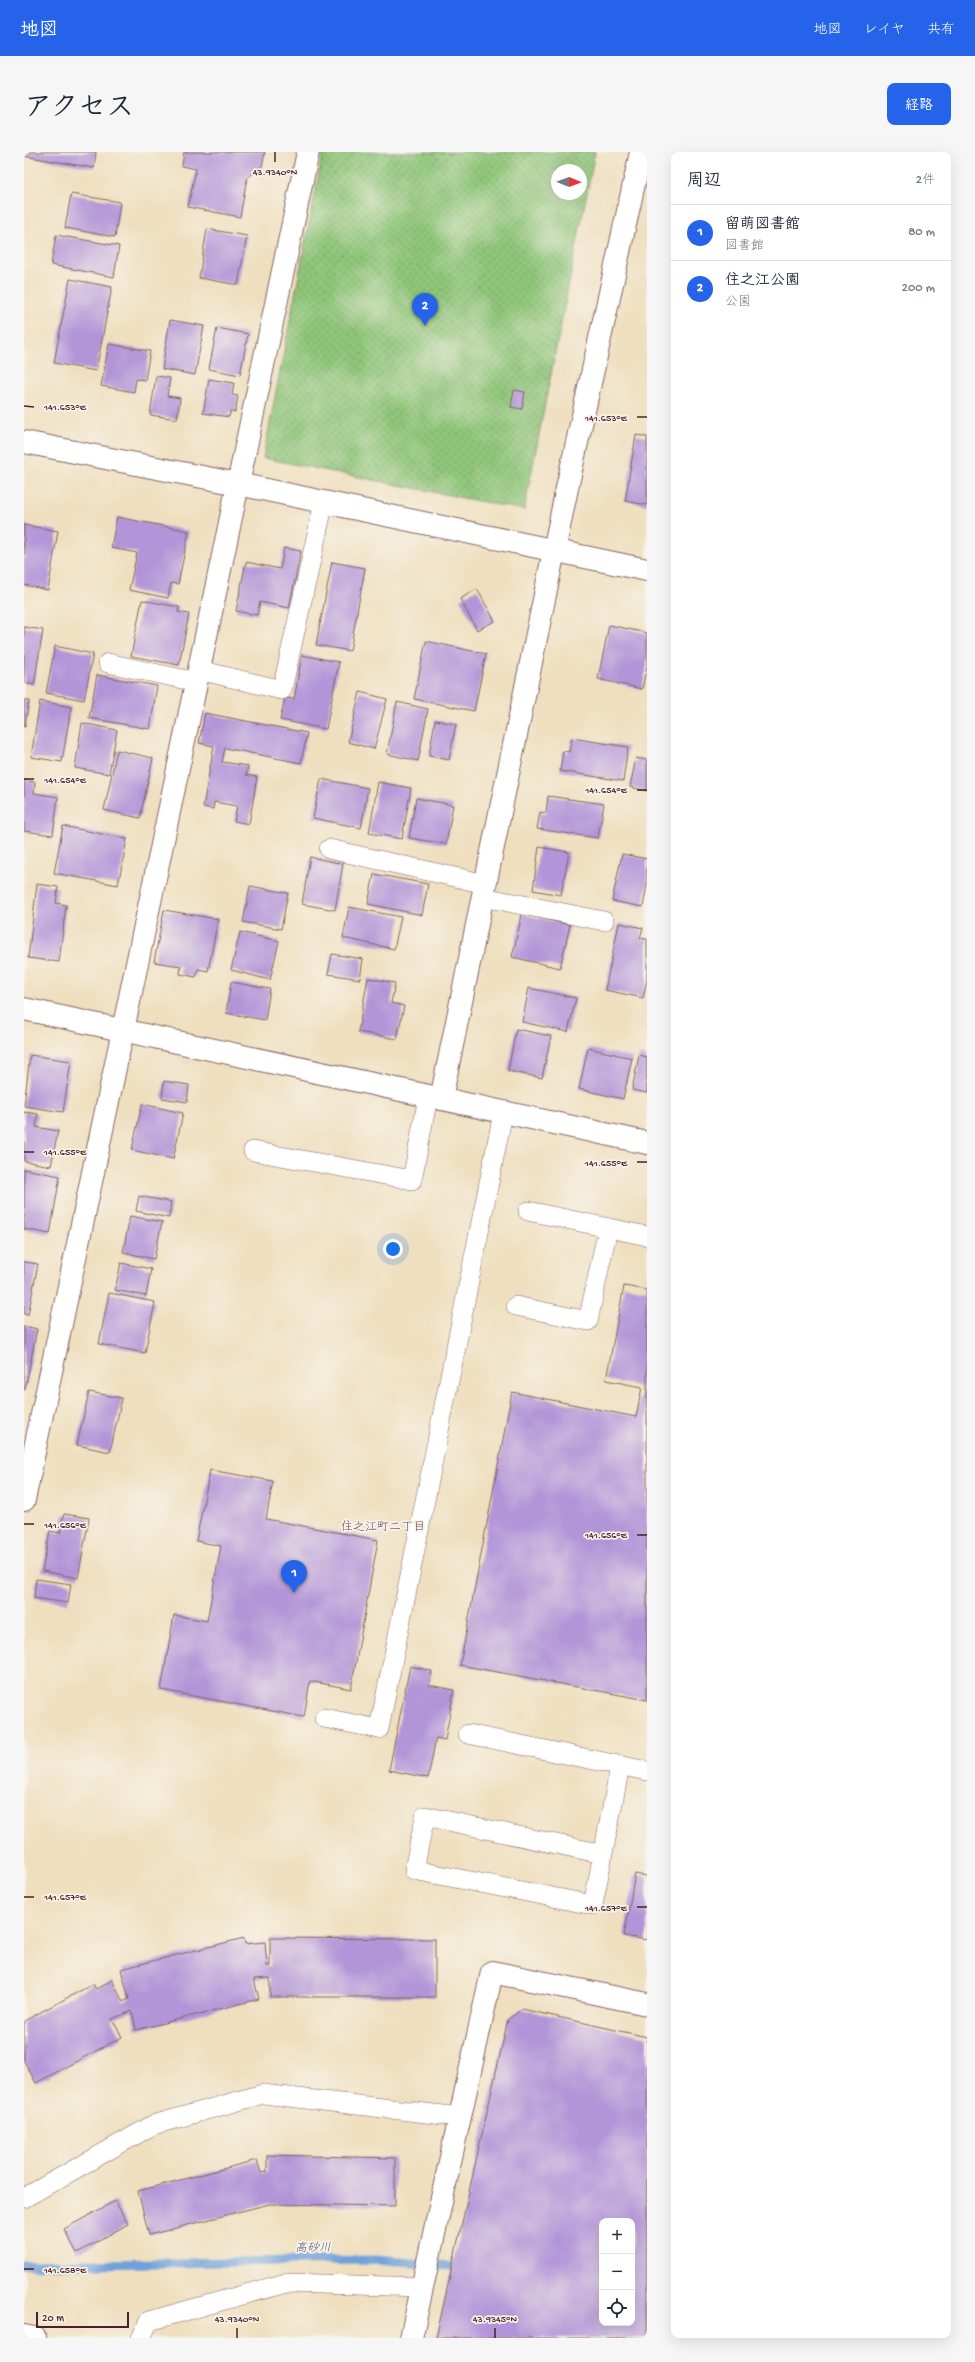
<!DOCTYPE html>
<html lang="ja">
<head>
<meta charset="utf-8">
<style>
  body { margin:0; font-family:"Gochi Hand","Klee One",sans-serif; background:#f6f6f7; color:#1f2937 }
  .controls { position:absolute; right:12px; bottom:12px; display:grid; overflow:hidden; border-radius:8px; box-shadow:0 4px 16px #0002 }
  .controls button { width:36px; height:36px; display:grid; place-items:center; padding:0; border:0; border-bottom:1px solid #e0e1e3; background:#fff; color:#1f2937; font:20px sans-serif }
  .compass { position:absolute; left:527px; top:12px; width:36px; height:36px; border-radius:50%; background:#fff; box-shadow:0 4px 16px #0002; rotate:91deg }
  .scale { position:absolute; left:12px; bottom:10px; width:93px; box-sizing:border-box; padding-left:4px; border:2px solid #4a1f2b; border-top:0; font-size:11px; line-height:14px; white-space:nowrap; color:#4a1f2b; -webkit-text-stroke:3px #f7f3e8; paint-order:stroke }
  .you { position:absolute; left:369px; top:1097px; width:14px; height:14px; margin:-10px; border:3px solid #fff; border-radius:50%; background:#1a73e8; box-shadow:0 0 0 6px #1a73e833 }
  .badge { display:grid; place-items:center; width:26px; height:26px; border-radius:50%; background:#2563eb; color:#fff; font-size:13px; font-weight:700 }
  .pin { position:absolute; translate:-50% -33px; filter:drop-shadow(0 1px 2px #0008) }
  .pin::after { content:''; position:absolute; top:21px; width:14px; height:12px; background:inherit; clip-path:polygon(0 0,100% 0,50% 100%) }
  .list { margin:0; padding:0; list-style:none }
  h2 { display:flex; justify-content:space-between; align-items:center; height:52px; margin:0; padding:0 16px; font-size:17px }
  h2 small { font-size:13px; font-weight:400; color:#747a83 }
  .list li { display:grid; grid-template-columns:26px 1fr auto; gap:12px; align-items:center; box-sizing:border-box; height:56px; padding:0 16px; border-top:1px solid #e0e1e3 }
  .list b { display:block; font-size:15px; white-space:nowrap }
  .list p { margin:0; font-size:13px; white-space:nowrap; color:#747a83 }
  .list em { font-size:13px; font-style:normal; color:#747a83 }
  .icon { flex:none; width:22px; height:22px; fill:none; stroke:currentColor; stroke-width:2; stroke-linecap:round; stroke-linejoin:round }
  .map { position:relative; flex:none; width:623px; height:2186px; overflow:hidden; border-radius:8px }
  header { display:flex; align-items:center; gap:24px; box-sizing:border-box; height:56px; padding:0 20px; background:#2563eb; color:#fff }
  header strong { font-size:19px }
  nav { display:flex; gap:22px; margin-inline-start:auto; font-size:14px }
  .intro { display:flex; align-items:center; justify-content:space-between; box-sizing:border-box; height:96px; padding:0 24px }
  h1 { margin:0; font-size:28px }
  .button { padding:10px 18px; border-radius:8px; background:#2563eb; color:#fff; font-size:14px; font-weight:700 }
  main { display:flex; gap:24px; padding:0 24px }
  aside { flex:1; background:#fff; border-radius:8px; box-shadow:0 4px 16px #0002 }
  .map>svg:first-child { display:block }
  .grass { fill:url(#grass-dots); stroke:#6c7252; fill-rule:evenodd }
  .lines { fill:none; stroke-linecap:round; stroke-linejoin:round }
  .stream { stroke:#70a1da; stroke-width:9 }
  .building { fill:#b295d8; fill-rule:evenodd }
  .lane-casing { stroke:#84625f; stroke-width:20 }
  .street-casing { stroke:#84625f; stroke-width:24 }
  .secondary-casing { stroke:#84625f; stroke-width:24 }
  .lane { stroke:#fff; stroke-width:19 }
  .street { stroke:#fff; stroke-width:22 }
  .secondary { stroke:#fff; stroke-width:22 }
  .ticks { fill:none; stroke:#4a1f2b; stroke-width:1.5 }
  .labels { text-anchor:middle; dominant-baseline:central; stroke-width:3.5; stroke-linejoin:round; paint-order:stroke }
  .neighbourhood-label { font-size:12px; fill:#6e4868; stroke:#f7f3e8 }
  .water-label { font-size:12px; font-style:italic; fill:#595371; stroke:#f7f3e8 }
  .ticks-label { font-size:10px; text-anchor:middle; fill:#4a1f2b; stroke:#f7f3e8; stroke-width:3.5; stroke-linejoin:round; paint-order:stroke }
</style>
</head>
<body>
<header>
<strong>地図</strong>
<nav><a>地図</a><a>レイヤ</a><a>共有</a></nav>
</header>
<div class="intro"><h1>アクセス</h1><a class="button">経路</a></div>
<main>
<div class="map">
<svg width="623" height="2186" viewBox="0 0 623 2186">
  <defs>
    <pattern id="grass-dots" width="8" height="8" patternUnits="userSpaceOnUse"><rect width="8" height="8" fill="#8ec578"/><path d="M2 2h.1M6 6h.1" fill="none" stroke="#769f63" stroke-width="1.8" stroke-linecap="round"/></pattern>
  </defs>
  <rect width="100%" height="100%" fill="#f7f3e8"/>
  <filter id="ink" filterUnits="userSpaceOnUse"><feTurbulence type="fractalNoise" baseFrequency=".025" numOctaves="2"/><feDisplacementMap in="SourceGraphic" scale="8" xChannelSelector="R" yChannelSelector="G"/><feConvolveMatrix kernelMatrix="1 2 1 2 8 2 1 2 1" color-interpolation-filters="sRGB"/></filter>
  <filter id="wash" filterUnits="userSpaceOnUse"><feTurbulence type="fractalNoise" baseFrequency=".012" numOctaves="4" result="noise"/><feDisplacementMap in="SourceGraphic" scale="16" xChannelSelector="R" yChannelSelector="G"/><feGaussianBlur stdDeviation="0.9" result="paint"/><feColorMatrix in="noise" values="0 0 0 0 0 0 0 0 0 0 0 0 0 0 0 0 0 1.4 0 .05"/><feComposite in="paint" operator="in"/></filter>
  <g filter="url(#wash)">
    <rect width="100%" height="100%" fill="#efdfbf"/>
    <!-- grass -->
    <path class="grass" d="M299,0h272l-71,358 -261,-52zM533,18h24v24h-24z"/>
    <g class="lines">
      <!-- stream -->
      <path class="stream" d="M0,2113l350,-5 90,7"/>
    </g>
    <g id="blocks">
      <!-- building -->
      <g class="building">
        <path d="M0,0h72l-2,16 -70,-12z"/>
        <path d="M160,0h81l-3,14 -15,12 -7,39 -52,-10 8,-38 -14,-3z"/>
        <path d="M47,42l49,8 -5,35 -50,-9z"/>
        <path d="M183,77l40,7 -9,49 -39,-7z"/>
        <path d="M32,83l63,11 -5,31 -63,-12z"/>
        <path d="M46,127l42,8 -16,84 -42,-8z"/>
        <path d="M146,168l34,6 -9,49 -33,-6z"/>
        <path d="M193,176l31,6 -8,41 -31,-6z"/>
        <path d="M85,192l41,7 -5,29 -9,-1 -2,13 -33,-6z"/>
        <path d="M132,224l14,2 -3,18 13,2 -3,21 -27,-4z"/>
        <path d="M185,227l25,4 -2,12 6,1 -3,16 -5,-1 -1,6 -26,-4z"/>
        <path d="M490,238l11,2 -3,17 -11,-2z"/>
        <path d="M612,283l11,2v68l-22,-4z"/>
        <path d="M93,365l72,14 -11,53 -7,-1 -3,15 -39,-8 8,-37 -26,-5z"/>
        <path d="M0,373l34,6 -10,59 -24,-5z"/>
        <path d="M260,396l17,3 -12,57 -29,-6 -3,13 -21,-4 10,-49 34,7z"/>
        <path d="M308,410l33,6 -15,83 -34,-6z"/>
        <path d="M453,437l18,32 -18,9 -17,-31z"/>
        <path d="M118,448l37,7 -1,5 11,2 -10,51 -48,-9z"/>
        <path d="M585,473l38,8v33l-5,23 -44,-10z"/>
        <path d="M0,475l19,3 -9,55 -10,-2z"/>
        <path d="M402,489l60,13 -12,57 -60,-12z"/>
        <path d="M31,494l38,8 -9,46 -38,-7z"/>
        <path d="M278,503l37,7 -13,67 -46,-9 5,-22 9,1z"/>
        <path d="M73,523l60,11 -7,43 -61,-11z"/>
        <path d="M336,540l27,7 -13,50 -26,-7z"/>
        <path d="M0,548l5,1 -4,26h-1z"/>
        <path d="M16,549l31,6 -9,55 -31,-5z"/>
        <path d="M373,550l31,7 -10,52 -31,-7z"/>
        <path d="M181,561l102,20 -6,30 -76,-15 -3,14 26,4 -2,9 11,2 -8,47 -15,-3 3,-15 -23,-4 -1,7 -10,-2 11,-61 -15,-3z"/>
        <path d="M411,568l21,4 -7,36 -20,-4z"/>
        <path d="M58,571l35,7 -8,44 -34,-6z"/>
        <path d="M548,586l56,9 -5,34 -63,-10 3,-20 6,1z"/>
        <path d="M93,598l36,8 -13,60 -36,-8z"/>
        <path d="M612,606l11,2v31l-17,-4z"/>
        <path d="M297,627l47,9 -7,40 -48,-10z"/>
        <path d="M0,628l11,2 -1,11 24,4 -5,38 -29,-4z"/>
        <path d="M354,630l33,6 -9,51 -33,-6z"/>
        <path d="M524,644l56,8 -6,34 -61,-9 3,-17 6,1z"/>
        <path d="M392,646l37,7 -7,39 -37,-6z"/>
        <path d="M39,674l64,13 -9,46 -64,-12z"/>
        <path d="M515,695l30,5 -8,43 -28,-5z"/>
        <path d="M598,702l25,5v25l-4,23 -31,-6z"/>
        <path d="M286,705l33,7 -8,46 -33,-6z"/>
        <path d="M350,722l54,10 -6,31 -54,-11z"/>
        <path d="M13,732l21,3 -2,16 10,2 -7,57 -31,-4z"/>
        <path d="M226,734l38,7 -7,36 -38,-7z"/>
        <path d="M325,755l52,10 -7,32 -51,-11z"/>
        <path d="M140,758l54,9 -10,52 -10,-2 -2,8 -16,-3 1,-8 -27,-4z"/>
        <path d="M498,762l48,11 -10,43 -48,-11z"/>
        <path d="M595,771l24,5 -3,10 7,1v41l-4,18 -38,-8z"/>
        <path d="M216,780l39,9 -9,39 -39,-10z"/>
        <path d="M308,802l31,5 -3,20 -32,-5z"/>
        <path d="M344,826l27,5 -4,20 13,3 -7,33 -39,-7z"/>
        <path d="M207,830l39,7 -5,31 -39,-7z"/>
        <path d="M505,836l47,10 -8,34 -46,-10z"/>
        <path d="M492,877l35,7 -9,42 -34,-7z"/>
        <path d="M564,896l44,10 -9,41 -44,-10z"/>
        <path d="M6,903l41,6 -8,51 -39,-6z"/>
        <path d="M615,903l8,2v36l-15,-3z"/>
        <path d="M140,929l25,4 -2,17 -25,-4z"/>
        <path d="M118,952l41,9 -10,46 -41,-9z"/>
        <path d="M0,960l14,2 -2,13 22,4 -7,35 -27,-5z"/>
        <path d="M0,1017l36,7 -10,58 -26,-5z"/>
        <path d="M115,1044l32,6 -2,16 -33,-7z"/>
        <path d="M106,1064l32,6 -8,37 -31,-7z"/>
        <path d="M0,1110l14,2 -10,51 -4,-1z"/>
        <path d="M97,1111l30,6 -5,27 -31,-6z"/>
        <path d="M600,1134l23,4v410l-187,-35 52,-273 124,25 6,-30 -36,-7z"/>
        <path d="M85,1141l46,9 -10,51 -46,-9z"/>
        <path d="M0,1174l13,3 -12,61h-1z"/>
        <path d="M65,1240l33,6 -12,54 -33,-7z"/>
        <path d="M186,1318l63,11 -7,38 112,21 -27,149 -41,-8 -6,36 -143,-27 13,-75 33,6 14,-75 -25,-5z"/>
        <path d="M40,1362l25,4 -11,60 -36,-7 8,-40 10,2z"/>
        <path d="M12,1427l35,5 -3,19 -34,-5z"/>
        <path d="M386,1514l22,5 -3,14 25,5 -9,50 -9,-2 -8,40 -39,-8z"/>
        <path d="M611,1722l12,2v64l-23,-4z"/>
        <path d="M220,1786l1,6 20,-2 2,24h3v-28l165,1v58h-165v-19l-16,1 5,20 -123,31 -4,-19 -20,8 10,18 -86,46 -12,-22v-40l69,-37 3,5 16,-9 11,22 6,-3 -8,-30z"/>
        <path d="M498,1857l125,28v301h-211l72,-319zM578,2069h30v102h-30z"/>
        <path d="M243,2003l128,3v48l-126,-2 -120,31 -11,-44 119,-31 4,13 6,-1z"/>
        <path d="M91,2049l13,23 -51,29 -13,-24z"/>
      </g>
    </g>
  </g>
  <g filter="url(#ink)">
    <use href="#blocks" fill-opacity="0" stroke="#84625f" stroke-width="1"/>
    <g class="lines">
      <defs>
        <g id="lane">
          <path d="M84,511l88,19"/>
          <path d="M175,518l83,20 42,-188"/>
          <path d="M305,697l157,35"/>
          <path d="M459,745l121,24"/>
          <path d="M229,999l159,29 16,-83"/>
          <path d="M504,1059l119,25"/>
          <path d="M492,1154l72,15 20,-93"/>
          <path d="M300,1566l55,11 124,-616"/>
          <path d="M444,1582l179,37"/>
          <path d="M579,1702l-10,51 -179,-35 11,-54 178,38 17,-88"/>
          <path d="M0,2046l129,-73 110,-31 197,23"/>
          <path d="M117,2186l8,-17 137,-38 137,4"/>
        </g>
        <g id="street">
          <path d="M0,1348l284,-1348"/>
          <path d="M0,2184l11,2"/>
          <path d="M387,2186l81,-366 155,32"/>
        </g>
        <g id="secondary">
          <path d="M0,290l214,42 409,86"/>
          <path d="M0,857l623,134"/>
          <path d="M417,947l126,-611 74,-336"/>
        </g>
      </defs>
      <!-- lane casing -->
      <use href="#lane" class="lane-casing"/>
      <!-- street casing -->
      <use href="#street" class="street-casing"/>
      <!-- secondary casing -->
      <use href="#secondary" class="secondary-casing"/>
      <!-- lane -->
      <use href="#lane" class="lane"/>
      <!-- street -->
      <use href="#street" class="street"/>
      <!-- secondary -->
      <use href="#secondary" class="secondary"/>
    </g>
  </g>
  <!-- ticks -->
  <path class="ticks" d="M251,10v-10M0,254l10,1M613,265h10M0,627h10M613,638h10M0,1000h10M613,1010h10M0,1372h10M613,1383h10M0,1745h10M613,1755h10M0,2117h10M213,2186v-10M471,2186v-10"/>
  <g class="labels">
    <!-- neighbourhood labels -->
    <g class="neighbourhood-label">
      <text x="359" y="1376">住之江町二丁目</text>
    </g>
    <!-- water labels -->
    <g class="water-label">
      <text transform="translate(289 2097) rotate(-1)">高砂川</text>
    </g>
  </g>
  <g class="ticks-label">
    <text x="251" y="23">43.9340°N</text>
    <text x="41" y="258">141.653°E</text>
    <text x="582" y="269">141.653°E</text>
    <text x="41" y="631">141.654°E</text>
    <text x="582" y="641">141.654°E</text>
    <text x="41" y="1003">141.655°E</text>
    <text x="582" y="1014">141.655°E</text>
    <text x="41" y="1376">141.656°E</text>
    <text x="582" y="1386">141.656°E</text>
    <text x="41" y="1748">141.657°E</text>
    <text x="582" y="1759">141.657°E</text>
    <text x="41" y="2121">141.658°E</text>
    <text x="213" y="2170">43.9340°N</text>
    <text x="471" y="2170">43.9345°N</text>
  </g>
</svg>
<div class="controls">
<button>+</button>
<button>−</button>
<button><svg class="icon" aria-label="locate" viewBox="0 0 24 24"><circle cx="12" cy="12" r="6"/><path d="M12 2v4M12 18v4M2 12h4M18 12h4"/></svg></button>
</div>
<svg class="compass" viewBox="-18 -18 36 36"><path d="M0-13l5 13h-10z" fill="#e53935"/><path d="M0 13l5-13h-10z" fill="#747a83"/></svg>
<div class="scale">20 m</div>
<div class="you"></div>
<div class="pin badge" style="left:270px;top:1441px">1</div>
<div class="pin badge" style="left:401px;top:174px">2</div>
</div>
<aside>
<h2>周辺<small>2件</small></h2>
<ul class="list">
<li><span class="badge">1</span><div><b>留萌図書館</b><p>図書館</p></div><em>80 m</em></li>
<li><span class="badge">2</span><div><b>住之江公園</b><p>公園</p></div><em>200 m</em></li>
</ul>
</aside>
</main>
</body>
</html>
